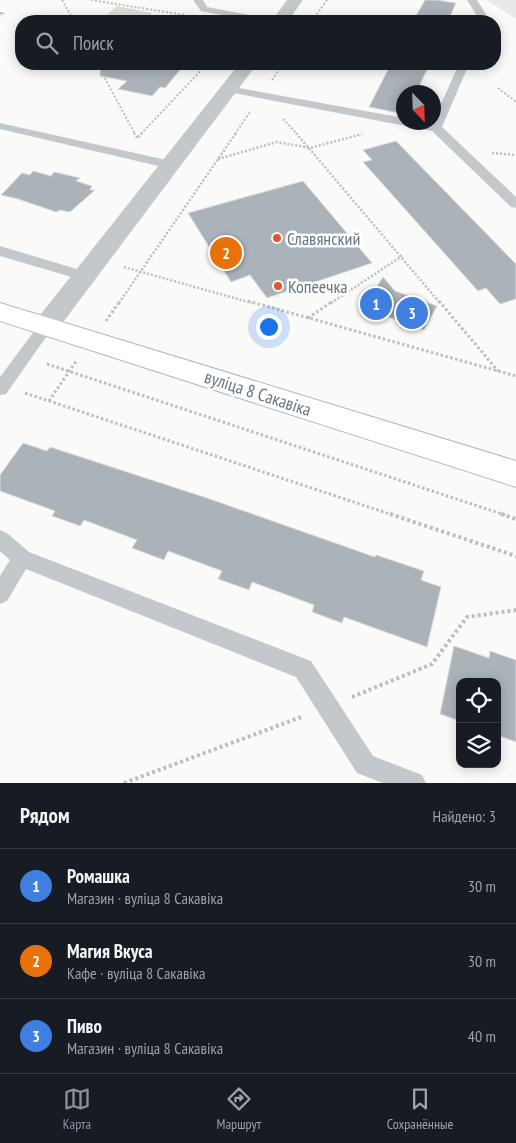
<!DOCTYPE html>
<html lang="ru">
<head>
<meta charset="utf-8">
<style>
  body { margin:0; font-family:"PT Sans Narrow",sans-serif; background:#242831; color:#f1f3f6 }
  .controls { position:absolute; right:15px; bottom:15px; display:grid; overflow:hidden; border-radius:10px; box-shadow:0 2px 12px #0003 }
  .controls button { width:45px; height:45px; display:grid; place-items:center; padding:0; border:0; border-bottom:1px solid #363941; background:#171b24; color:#f1f3f6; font:25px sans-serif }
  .compass { position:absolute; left:396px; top:85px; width:45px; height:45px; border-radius:50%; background:#171b24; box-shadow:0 2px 12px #0003; rotate:157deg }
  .you { position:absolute; left:268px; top:326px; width:18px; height:18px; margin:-12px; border:4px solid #fff; border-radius:50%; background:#1a73e8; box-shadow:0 0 0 8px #1a73e833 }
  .badge { display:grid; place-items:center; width:32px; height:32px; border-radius:50%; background:#8c9099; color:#fff; font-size:16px; font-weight:700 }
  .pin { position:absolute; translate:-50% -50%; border:2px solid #fff; box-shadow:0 1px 5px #0006 }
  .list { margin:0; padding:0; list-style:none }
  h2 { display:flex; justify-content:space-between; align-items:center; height:65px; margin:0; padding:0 20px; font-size:21px }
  h2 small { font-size:16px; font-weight:400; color:#9ea1a6 }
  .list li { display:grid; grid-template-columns:32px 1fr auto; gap:15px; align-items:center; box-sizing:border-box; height:75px; padding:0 20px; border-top:1px solid #363941 }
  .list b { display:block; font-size:19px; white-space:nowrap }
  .list p { margin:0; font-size:16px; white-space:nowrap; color:#9ea1a6 }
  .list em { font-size:16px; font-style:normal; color:#9ea1a6 }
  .icon { flex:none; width:28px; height:28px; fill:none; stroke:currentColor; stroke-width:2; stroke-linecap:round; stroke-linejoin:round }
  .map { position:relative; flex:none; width:516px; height:783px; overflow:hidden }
  .search { position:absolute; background:#171b24; box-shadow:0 2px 12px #0003; left:15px; right:15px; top:15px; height:55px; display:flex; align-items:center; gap:12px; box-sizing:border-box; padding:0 18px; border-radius:20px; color:#9ea1a6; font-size:19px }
  .sheet { height:290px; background:#171b24 }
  nav { display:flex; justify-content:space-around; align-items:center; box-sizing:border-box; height:70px; border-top:1px solid #363941; background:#171b24; font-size:14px; color:#9ea1a6 }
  nav a { display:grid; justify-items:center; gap:2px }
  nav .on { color:#8c9099 }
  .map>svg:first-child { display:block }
  .built { fill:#e8e9e9 }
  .green { fill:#dadfd7 }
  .building { fill:#aab3b9; stroke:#dcdcda }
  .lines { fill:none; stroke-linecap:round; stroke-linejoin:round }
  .secondary-casing { stroke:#b3babf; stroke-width:2 }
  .path-far3 { stroke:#bbbfc2; stroke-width:2; stroke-dasharray:2 2; stroke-linecap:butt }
  .path-far2 { stroke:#bbbfc2; stroke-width:2.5; stroke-dasharray:2 2; stroke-linecap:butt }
  .path-far1 { stroke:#bbbfc2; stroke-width:3; stroke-dasharray:2.5 2.5; stroke-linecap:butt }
  .path { stroke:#bbbfc2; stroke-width:4; stroke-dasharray:3 3; stroke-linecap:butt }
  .service { fill:#c3c8cc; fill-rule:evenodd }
  .minor { fill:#c3c8cc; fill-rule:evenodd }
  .secondary { fill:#fff; fill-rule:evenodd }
  .poi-dot { fill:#e4572e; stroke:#fff; stroke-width:2 }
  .labels { text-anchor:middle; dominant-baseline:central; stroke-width:5; stroke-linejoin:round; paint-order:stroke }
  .poi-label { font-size:18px; fill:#657683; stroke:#fff; text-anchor:start }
  .street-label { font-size:18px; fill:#657683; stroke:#fff }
</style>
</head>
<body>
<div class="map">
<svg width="516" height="783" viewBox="0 0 516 783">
  <rect width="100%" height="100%" fill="#fafaf8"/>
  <!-- built -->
  <path class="built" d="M487,0h29v19z"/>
  <!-- green -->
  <path class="green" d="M117,6l35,7 -9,8h-43z"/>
  <!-- building -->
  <g class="building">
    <path d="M425,0h12l19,3 -8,18h-35z"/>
    <path d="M101,64h84l-20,24 -5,-1 -8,9 -34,-7 9,-8 -27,-5z"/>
    <path d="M391,64h39l-14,28h-12v22l-35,-7z"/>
    <path d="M396,141l120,123v35l-16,5 -14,-16 -8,3 -115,-129 9,-2 -9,-10z"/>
    <path d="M33,171l18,5 3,-4 26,6 -4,3 16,5 -2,4h5l-25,22 -10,-2 -4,2 -38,-13 -17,-4 21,-22 8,2z"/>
    <path d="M303,181l69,82 -105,35 -17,-23 -19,7 -43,-69z"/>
    <path d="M383,277l12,14 42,15 -13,24 -61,-22z"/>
    <path d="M23,443l24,8 3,-4 157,51 168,59 1,-2 48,16 -3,9 20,7 -14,60 -83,-30 -2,6 -30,-11 2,-7 -62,-23 -3,8 -31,-11 4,-8 -54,-20 -4,9 -32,-12 5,-8 -53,-20 -4,6 -28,-10 3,-5 -55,-20v-16z"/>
    <path d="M454,646l35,12 1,-7 26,9v82l-19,-7v-53h-37v39l-20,-7z"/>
  </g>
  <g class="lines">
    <defs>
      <path id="secondary" d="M0,303l516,158v26l-516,-166z"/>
    </defs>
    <!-- secondary casing -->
    <use href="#secondary" class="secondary-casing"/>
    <!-- path-far3 -->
    <g class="path-far3">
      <path d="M62,0l12,21"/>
      <path d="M91,0l94,15"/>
      <path d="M0,13h4l-4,3"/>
      <path d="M312,21l15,-21"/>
      <path d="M97,64l38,70"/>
      <path d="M272,80l11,-16"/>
      <path d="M498,88l18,14"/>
      <path d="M283,119l14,15"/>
      <path d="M141,134l66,-70"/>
      <path d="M235,134l15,-22"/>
    </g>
    <!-- path-far2 -->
    <g class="path-far2">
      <path d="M134,133l3,5"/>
      <path d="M296,133l144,170"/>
      <path d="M138,137l4,-4"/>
      <path d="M492,153l24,2"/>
      <path d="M218,159l59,-17 33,6 52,-14"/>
      <path d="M124,267l128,36"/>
      <path d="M119,303l117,-170"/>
      <path d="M331,303l71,-47"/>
    </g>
    <!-- path-far1 -->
    <g class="path-far1">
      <path d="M248,301l268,75"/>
      <path d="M439,301l59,70"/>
      <path d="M308,318l25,-17"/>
      <path d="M106,321l14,-20"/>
      <path d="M47,364l458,151"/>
      <path d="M25,393l368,122"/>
      <path d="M49,401l28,-41"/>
    </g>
    <!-- path -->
    <g class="path">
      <path d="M390,514l126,42"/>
      <path d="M501,514l15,5"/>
      <path d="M352,697l80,-33 35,-47 49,-7"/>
      <path d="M124,783l180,-67"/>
    </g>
    <!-- service -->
    <g class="service">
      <path d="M193,0h10l4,7 58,11 5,3h-18l-51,-10z"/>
      <path d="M467,0h10l12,19 -1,2h-10l1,-2z"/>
      <path d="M459,64h10l-27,63 74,70v11l-5,-1 -79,-76 -204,-39 -5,-3 5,-3 176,32v4l28,2z"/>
      <path d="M0,123l171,38 6,4 -6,4 -171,-40z"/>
      <path d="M0,246l90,27 2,3 -2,3 -5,2 -85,-25z"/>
      <path d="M46,320l5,2 3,4 -3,4 -45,64 -6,1v-18l41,-55z"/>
      <path d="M0,530l7,3 22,19 282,109 62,95 49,19 4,8h-43l-26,-10 -61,-96 -270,-108 -19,32 -7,3v-28l10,-16 -10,-9z"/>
    </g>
    <!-- minor -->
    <g class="minor">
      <path d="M287,0h16l-15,21h-16z"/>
      <path d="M239,64h18l-202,269 -9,2 -9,-2 -4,-7 4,-7z"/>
    </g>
    <!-- secondary -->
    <use href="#secondary" class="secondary"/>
  </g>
  <!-- markers -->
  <g class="poi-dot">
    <circle cx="277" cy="238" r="5"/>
    <circle cx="278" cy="286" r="5"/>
  </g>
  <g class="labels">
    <!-- poi labels -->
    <g class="poi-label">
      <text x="287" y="238">Славянский</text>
      <text x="288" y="286">Копеечка</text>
    </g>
    <!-- street labels -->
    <g class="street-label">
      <text transform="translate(258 393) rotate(18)">вуліца 8 Сакавіка</text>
    </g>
  </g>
</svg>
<div class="controls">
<button><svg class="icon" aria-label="locate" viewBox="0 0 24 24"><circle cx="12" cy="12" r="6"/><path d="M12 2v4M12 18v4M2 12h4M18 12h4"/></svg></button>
<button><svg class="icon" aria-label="layers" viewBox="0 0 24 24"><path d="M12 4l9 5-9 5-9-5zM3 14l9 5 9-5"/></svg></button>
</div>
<svg class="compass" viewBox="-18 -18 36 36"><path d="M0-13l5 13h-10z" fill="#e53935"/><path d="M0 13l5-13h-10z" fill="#9ea1a6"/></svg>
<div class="you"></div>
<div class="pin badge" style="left:376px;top:304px;background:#3f7fe0">1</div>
<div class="pin badge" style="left:226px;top:253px;background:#e8710a">2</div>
<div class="pin badge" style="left:412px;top:313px;background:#3f7fe0">3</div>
<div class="search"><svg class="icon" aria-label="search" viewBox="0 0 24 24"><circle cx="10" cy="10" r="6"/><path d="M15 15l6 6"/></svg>Поиск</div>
</div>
<section class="sheet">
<h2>Рядом<small>Найдено: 3</small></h2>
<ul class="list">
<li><span class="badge" style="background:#3f7fe0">1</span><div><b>Ромашка</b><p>Магазин · вуліца 8 Сакавіка</p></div><em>30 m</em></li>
<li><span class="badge" style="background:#e8710a">2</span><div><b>Магия Вкуса</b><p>Кафе · вуліца 8 Сакавіка</p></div><em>30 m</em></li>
<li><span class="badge" style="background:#3f7fe0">3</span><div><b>Пиво</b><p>Магазин · вуліца 8 Сакавіка</p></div><em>40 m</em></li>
</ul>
</section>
<nav>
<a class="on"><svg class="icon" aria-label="map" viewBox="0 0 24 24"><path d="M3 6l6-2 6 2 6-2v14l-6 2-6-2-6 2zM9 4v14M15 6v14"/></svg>Карта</a>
<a><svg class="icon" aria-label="directions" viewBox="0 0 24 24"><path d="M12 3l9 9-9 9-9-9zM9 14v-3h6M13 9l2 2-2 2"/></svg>Маршрут</a>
<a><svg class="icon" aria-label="saved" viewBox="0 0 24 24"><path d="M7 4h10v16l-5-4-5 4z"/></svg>Сохранённые</a>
</nav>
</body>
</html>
